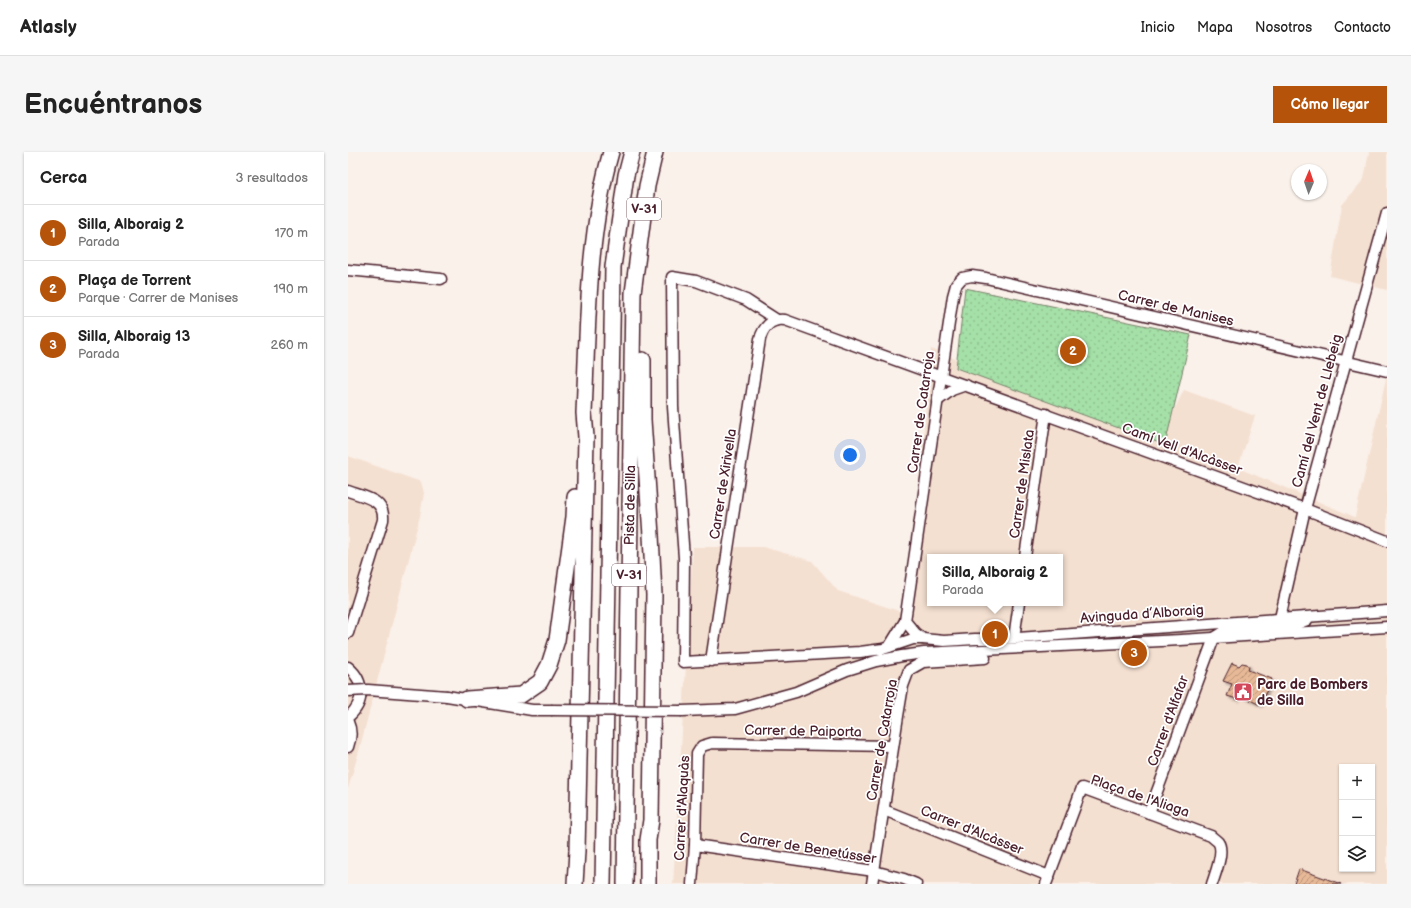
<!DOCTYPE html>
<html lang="es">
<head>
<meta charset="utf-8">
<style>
  body { margin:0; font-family:"Balsamiq Sans",sans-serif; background:#f6f6f6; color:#222 }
  .controls { position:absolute; right:12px; bottom:12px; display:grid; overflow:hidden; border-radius:0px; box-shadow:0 1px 3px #0004 }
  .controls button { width:36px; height:36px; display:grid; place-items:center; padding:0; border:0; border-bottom:1px solid #e0e0e0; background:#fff; color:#222; font:20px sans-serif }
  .compass { position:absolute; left:943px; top:12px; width:36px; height:36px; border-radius:50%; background:#fff; box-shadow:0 1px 3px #0004; rotate:2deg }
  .you { position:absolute; left:502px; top:303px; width:14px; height:14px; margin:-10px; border:3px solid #fff; border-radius:50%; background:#1a73e8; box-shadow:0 0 0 6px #1a73e833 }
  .badge { display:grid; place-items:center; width:26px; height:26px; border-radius:50%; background:#b45309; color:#fff; font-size:13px; font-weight:700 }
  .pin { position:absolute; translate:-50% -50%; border:2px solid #fff; box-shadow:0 1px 4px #0006 }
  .popup { position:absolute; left:579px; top:402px; width:136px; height:52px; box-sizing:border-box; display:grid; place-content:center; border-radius:0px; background:#fff; filter:drop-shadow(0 1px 3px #0005); font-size:13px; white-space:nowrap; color:#767676 }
  .popup b { font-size:15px; color:#222 }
  .popup::after { content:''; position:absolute; left:50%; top:100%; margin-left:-8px; border:8px solid transparent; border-top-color:#fff }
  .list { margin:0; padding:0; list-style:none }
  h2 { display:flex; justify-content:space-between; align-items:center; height:52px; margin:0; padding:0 16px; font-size:17px }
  h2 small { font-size:13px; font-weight:400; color:#767676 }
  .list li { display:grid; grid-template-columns:26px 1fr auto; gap:12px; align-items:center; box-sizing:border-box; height:56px; padding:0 16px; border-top:1px solid #e0e0e0 }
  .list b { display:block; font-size:15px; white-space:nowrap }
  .list p { margin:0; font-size:13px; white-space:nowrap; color:#767676 }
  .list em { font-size:13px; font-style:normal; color:#767676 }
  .icon { flex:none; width:22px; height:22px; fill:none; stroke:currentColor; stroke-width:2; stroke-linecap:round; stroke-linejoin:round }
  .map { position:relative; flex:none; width:1039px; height:732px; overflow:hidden; border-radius:0px }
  header { display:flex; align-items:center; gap:24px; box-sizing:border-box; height:56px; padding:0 20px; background:#fff; border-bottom:1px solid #e0e0e0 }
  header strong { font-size:19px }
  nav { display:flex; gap:22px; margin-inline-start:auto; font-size:14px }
  .intro { display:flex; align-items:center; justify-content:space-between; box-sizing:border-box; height:96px; padding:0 24px }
  h1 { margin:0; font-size:28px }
  .button { padding:10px 18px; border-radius:0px; background:#b45309; color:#fff; font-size:14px; font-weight:700 }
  main { display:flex; gap:24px; padding:0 24px }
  aside { flex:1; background:#fff; border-radius:0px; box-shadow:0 1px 3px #0004 }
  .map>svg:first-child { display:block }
  .built { fill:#f4e0d1; fill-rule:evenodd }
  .park { fill:url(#park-dots); stroke:#778069 }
  .building { fill:url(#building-hatch); stroke:#4a1f2b; filter:url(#shadow) }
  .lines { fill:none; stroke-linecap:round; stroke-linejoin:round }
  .minor-casing { stroke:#4a1f2b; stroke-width:13 }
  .highway-casing { stroke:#4a1f2b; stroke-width:18 }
  .minor { stroke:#fff; stroke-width:10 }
  .highway { stroke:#fff; stroke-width:15 }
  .minor-bridge-casing { stroke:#4a1f2b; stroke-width:13; stroke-linecap:butt }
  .minor-bridge { stroke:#fff; stroke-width:10 }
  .labels { text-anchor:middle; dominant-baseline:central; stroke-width:3.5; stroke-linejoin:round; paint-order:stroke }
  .shield { fill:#fff; stroke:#80626b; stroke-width:1 }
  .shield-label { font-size:13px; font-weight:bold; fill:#4a1f2b }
  .street-label { font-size:14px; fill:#4a1f2b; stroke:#fff }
  .poi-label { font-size:14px; font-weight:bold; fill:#4a1f2b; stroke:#fff; text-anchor:start }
</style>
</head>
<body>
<header>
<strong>Atlasly</strong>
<nav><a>Inicio</a><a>Mapa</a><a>Nosotros</a><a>Contacto</a></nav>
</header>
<div class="intro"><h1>Encuéntranos</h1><a class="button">Cómo llegar</a></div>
<main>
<aside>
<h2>Cerca<small>3 resultados</small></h2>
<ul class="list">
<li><span class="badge">1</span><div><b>Silla, Alboraig 2</b><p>Parada</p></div><em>170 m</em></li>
<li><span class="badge">2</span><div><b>Plaça de Torrent</b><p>Parque · Carrer de Manises</p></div><em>190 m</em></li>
<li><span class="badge">3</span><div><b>Silla, Alboraig 13</b><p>Parada</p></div><em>260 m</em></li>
</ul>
</aside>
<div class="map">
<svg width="1039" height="732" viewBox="0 0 1039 732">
  <defs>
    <pattern id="park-dots" width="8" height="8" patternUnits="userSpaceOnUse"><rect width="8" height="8" fill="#a4e0a7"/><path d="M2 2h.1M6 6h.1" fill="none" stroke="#8fc090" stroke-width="1.8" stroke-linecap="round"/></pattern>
    <pattern id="building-hatch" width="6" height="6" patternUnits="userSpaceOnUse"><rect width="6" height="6" fill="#e7b997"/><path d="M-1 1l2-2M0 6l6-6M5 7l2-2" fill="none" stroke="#bd967b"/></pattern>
    <filter id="shadow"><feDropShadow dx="2.5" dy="2.5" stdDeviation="1" flood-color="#0004"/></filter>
  </defs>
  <rect width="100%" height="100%" fill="#faf1ea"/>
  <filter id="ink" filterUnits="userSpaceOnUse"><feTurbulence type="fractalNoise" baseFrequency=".025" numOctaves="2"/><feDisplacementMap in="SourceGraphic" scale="8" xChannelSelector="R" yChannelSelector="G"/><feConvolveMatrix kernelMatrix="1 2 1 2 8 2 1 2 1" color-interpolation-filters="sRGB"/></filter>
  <g filter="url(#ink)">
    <!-- built -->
    <g class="built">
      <path d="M1021,0h18v138l-57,-14 12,-71 22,-26z"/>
      <path d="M583,197l227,93 26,-52 71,26 -17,52 117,49 32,-143v510h-714l20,-337h70l49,14 26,30 64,21 15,-107zM582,405h130v46h-130zM994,615h30v102h-30z"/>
      <path d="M0,304l73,26 3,11 -4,23 -61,235 -11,38z"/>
    </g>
    <!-- park -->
    <path class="park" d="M617,136l226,47 -26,110 -209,-77z"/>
    <!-- building -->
    <g class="building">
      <path d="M884,511l7,3 3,-3 5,1 2,3 -1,3 24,9 -12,26 -22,-11 -1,5 -10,-3 5,-12 -9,-3z"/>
      <path d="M951,717l42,15h-47z"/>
    </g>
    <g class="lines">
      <defs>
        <g id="minor">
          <path d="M0,118l93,9"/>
          <path d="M429,168l-31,-20 -50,-19 -24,-4 1,130 11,151 -1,104 177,-10 23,-3 30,-10h10l21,2 31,-2h21"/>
          <path d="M589,249l15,-11 14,-5"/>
          <path d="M0,339c16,6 37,8 35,29l-35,113"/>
          <path d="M677,405l21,-143"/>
          <path d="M932,466l25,-109 82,-296"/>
          <path d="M557,469l10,12 8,6"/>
          <path d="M666,486l5,-35"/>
          <path d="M643,488l396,-29"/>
          <path d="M541,495l16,-26 48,-325 3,-11 6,-7 10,-2 14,2 401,93"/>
          <path d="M363,509l49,-322c3,-11 11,-21 25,-19l520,189 82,32"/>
          <path d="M0,515c17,14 17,36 0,50"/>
          <path d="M99,544l85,14h19"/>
          <path d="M334,559l53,-2 61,-17 51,-22 29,-9 26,-5 22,-3 257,-13 206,-13"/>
          <path d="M0,570c4,9 3,16 0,25"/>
          <path d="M536,658l165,66"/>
          <path d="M801,661l65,-175 13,-8 67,-5 13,-5"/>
          <path d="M347,693l179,26 30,8 12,5"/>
          <path d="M344,732l3,-39 2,-91 5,-8 10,-3 181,3"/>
          <path d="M524,732l26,-168 5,-30 6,-16 14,-8 62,-4"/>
          <path d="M698,732l36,-96 129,48c2,2 5,4 7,6 7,9 -3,32 -6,42"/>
        </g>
        <g id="highway">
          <path d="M295,208v60l8,115 3,60 -3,225 -3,20v44"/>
          <path d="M119,547l54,-4 19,-13 9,-17 8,-25 17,-123 1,-20"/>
          <path d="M227,732l2,-33 9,-414 -2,-24c4,-87 3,-177 27,-261"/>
          <path d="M255,732l10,-617 13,-92 6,-23"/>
          <path d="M277,732l8,-591 14,-107 8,-34"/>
        </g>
      </defs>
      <!-- minor casing -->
      <use href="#minor" class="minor-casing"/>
      <!-- highway casing -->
      <use href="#highway" class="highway-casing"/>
      <!-- minor -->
      <use href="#minor" class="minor"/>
      <!-- highway -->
      <use href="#highway" class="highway"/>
      <defs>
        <g id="minor-bridge">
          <path d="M0,539l20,-1 79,6"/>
          <path d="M203,558l131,1"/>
        </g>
      </defs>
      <!-- minor-bridge casing -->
      <use href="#minor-bridge" class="minor-bridge-casing"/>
      <!-- minor-bridge -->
      <use href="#minor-bridge" class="minor-bridge"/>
    </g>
  </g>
  <!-- icons -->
  <defs>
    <symbol id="civic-square" viewBox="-11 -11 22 22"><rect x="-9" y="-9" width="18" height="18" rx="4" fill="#d1495b" stroke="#fff"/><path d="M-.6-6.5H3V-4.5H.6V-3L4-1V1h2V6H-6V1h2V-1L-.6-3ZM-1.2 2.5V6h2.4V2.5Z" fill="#fff"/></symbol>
  </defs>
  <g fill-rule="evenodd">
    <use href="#civic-square" x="884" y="529" width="22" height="22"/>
  </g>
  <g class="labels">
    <!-- shield labels -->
    <g class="shield">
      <rect x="279" y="46" width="34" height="22" rx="3"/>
      <rect x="264" y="412" width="34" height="22" rx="3"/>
    </g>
    <g class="shield-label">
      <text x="296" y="57">V-31</text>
      <text x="281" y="423">V-31</text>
    </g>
    <!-- street labels -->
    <g class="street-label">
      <text transform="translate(828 156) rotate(13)">Carrer de Manises</text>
      <text transform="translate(969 259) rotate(-75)">Camí del Vent de Llebeig</text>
      <text transform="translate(573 260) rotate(-82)">Carrer de Catarroja</text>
      <text transform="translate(834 297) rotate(20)">Camí Vell d'Alcàsser</text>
      <text transform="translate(375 332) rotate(-81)">Carrer de Xirivella</text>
      <text transform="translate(674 332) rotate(-82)">Carrer de Mislata</text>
      <text transform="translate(282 353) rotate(-89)">Pista de Silla</text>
      <text transform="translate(794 462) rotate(-4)">Avinguda d’Alboraig</text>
      <text transform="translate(820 569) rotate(-70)">Carrer d'Alfafar</text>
      <text transform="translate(455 579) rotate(1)">Carrer de Paiporta</text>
      <text transform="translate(534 588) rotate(-80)">Carrer de Catarroja</text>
      <text transform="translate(792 644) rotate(19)">Plaça de l'Aliaga</text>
      <text transform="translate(334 656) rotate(-87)">Carrer d'Alaquàs</text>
      <text transform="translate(624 678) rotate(22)">Carrer d'Alcàsser</text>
      <text transform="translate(460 696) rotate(9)">Carrer de Benetússer</text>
    </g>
    <!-- poi labels -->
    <g class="poi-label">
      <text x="909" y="532">Parc de Bombers<tspan x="909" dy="16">de Silla</tspan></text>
    </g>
  </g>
</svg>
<div class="controls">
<button>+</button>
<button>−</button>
<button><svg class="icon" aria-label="layers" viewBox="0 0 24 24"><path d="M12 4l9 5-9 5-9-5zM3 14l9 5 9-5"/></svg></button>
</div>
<svg class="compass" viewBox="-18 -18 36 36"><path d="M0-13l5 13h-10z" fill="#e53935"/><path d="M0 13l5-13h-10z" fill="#767676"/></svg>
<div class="you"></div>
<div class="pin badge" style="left:647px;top:482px">1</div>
<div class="popup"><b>Silla, Alboraig 2</b>Parada</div>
<div class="pin badge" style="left:725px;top:199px">2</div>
<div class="pin badge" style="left:786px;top:501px">3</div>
</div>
</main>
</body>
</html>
